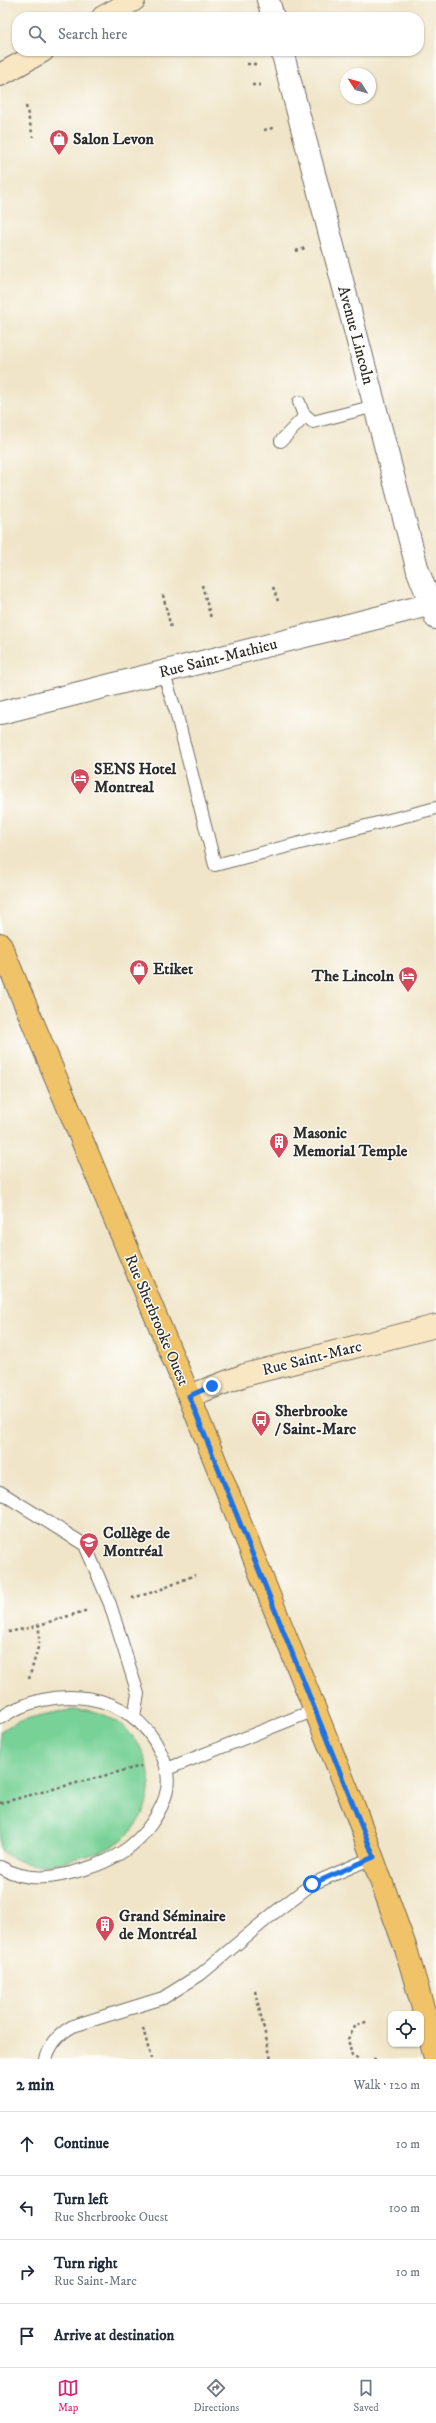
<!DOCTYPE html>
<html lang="en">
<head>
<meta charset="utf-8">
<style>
  body { margin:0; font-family:"IM FELL DW Pica",serif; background:#f6f6f7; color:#1f2937 }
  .controls { position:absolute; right:12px; bottom:12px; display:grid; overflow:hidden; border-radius:8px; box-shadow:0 1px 3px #0004 }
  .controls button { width:36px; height:36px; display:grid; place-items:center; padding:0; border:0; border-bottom:1px solid #e0e1e3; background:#fff; color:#1f2937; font:20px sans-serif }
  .compass { position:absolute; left:340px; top:68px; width:36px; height:36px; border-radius:50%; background:#fff; box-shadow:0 1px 3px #0004; rotate:306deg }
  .stop { position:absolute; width:12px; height:12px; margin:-9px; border:3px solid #1a73e8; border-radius:50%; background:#fff }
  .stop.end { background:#1a73e8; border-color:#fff; box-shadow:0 1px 4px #0008 }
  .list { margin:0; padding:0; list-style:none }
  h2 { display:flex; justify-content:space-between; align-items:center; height:52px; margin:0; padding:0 16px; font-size:17px }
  h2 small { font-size:13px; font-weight:400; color:#747a83 }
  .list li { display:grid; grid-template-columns:26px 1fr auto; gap:12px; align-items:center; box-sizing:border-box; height:64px; padding:0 16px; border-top:1px solid #e0e1e3 }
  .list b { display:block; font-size:15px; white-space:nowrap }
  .list p { margin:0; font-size:13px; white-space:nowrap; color:#747a83 }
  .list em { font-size:13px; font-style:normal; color:#747a83 }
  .icon { flex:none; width:22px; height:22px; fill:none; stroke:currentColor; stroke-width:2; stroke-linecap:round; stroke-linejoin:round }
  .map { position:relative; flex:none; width:436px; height:2059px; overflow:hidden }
  .search { position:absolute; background:#fff; box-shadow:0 1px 3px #0004; left:12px; right:12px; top:12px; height:44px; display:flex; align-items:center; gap:10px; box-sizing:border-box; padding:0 14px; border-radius:16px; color:#747a83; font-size:15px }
  .sheet { height:308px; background:#fff }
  nav { display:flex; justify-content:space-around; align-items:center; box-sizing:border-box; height:56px; border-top:1px solid #e0e1e3; background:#fff; font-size:11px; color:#747a83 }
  nav a { display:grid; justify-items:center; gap:2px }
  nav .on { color:#db2777 }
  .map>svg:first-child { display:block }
  .green { fill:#78d298; stroke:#527e62 }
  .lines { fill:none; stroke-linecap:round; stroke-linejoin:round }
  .lane-casing { stroke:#706c62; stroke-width:14 }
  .street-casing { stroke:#706c62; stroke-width:24 }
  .secondary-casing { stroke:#706c62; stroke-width:24 }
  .primary-casing { stroke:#706c62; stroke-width:24 }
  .path { stroke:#706c62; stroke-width:2.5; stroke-dasharray:3 3; stroke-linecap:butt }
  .lane { stroke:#fff; stroke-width:12 }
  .street { stroke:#fff; stroke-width:22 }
  .secondary { stroke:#f9e7c3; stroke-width:22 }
  .primary { stroke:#f1c369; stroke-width:22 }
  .route { stroke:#1a73e8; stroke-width:5 }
  .labels { text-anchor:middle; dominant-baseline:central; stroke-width:3; stroke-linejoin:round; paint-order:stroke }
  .poi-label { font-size:16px; font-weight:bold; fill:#2b2b2b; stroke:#fdfcf7; text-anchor:start }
  .street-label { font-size:16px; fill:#2b2b2b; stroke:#fdfcf7 }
</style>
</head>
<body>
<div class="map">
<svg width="436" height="2059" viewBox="0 0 436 2059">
  <rect width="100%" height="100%" fill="#fdfcf7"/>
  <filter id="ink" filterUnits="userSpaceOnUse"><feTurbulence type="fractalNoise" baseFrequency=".025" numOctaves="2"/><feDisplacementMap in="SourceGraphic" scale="8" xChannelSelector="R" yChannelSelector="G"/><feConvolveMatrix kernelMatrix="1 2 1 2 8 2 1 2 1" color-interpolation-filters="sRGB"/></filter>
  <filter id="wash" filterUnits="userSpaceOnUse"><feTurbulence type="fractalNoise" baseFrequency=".012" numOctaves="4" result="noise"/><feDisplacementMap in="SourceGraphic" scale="16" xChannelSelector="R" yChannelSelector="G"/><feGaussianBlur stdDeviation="0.9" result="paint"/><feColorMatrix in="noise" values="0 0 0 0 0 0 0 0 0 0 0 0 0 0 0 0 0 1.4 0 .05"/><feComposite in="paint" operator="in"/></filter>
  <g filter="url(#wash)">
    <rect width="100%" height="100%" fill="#f0e5c9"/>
    <!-- green -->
    <path class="green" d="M72,1710c6,0 14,-1 21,1 57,15 76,84 33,125 -15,15 -36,19 -55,24 -26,8 -50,8 -71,-11v-117c18,-14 49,-19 72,-22z"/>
  </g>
  <g filter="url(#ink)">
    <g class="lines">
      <defs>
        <g id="lane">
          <path d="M299,402l4,11 10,9 62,-16"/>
          <path d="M281,441l24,-25"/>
          <path d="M163,672l13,40 39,153 221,-57"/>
          <path d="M0,1492l85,53 25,59 28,90 -4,22"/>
          <path d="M0,1718c52,-35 132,-28 160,33 14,27 8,49 -9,73 -16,23 -39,37 -66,45 -30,9 -56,14 -85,-2"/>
          <path d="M167,1769l148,-59"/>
          <path d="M46,2059c4,-15 14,-26 27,-33l90,-28 38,-24 73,-61 38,-29 62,-27"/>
        </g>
        <g id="street">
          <path d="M268,0l5,17"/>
          <path d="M282,51l136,520 18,47"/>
          <path d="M0,713l436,-110"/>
        </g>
        <g id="secondary">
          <path d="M103,17l31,-17"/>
          <path d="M0,75l43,-24"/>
          <path d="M189,1396l56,-21 191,-49"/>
        </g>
        <path id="primary" d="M0,944l189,452 165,411 52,142 19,66 10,44"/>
      </defs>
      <!-- lane casing -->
      <use href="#lane" class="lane-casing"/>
      <!-- street casing -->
      <use href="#street" class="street-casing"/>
      <!-- secondary casing -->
      <use href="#secondary" class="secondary-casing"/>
      <!-- primary casing -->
      <use href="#primary" class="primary-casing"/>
      <!-- path -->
      <g class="path">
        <path d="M247,64h10"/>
        <path d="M252,85h10"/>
        <path d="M26,106l7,31"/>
        <path d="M264,130l9,-2"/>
        <path d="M296,251l9,-3"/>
        <path d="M202,585l9,33"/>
        <path d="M273,587l5,14"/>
        <path d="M163,595l8,33"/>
        <path d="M132,1598l25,-7 38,-16"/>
        <path d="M8,1632l21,-4 59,-18"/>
        <path d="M29,1679l10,-35v-19"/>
        <path d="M0,1803l141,-37"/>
        <path d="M255,1991l16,68"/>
        <path d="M143,2028l8,31"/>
        <path d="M358,2059l-6,-3 -4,-17 8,-14 13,-4"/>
        <path d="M373,2059h3"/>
      </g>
      <!-- lane -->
      <use href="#lane" class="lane"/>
      <!-- street -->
      <use href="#street" class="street"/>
      <!-- secondary -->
      <use href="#secondary" class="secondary"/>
      <!-- primary -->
      <use href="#primary" class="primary"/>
    </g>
  </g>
  <g class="lines" filter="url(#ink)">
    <!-- route -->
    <path class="route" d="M212,1386l-23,10 185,461 -62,27"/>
  </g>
  <!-- icons -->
  <defs>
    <symbol id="shop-pin" viewBox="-11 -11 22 30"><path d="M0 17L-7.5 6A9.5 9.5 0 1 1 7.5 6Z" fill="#d1495b" stroke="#fdfcf7"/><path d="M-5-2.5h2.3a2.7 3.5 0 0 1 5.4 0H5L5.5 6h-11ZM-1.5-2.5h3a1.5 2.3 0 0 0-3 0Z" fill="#fff"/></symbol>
    <symbol id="hotel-pin" viewBox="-11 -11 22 30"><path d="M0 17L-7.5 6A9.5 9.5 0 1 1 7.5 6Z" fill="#d1495b" stroke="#fdfcf7"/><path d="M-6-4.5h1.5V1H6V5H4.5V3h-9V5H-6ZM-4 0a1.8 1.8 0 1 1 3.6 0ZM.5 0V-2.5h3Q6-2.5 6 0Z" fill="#fff"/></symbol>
    <symbol id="building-pin" viewBox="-11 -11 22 30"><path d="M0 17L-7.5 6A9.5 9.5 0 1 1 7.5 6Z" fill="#d1495b" stroke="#fdfcf7"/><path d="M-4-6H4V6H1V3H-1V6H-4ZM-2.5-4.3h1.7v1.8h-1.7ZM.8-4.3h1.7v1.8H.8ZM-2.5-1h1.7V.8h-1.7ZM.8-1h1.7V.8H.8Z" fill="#fff"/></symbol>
    <symbol id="bus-pin" viewBox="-11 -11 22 30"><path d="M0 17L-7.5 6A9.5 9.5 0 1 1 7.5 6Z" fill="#d1495b" stroke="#fdfcf7"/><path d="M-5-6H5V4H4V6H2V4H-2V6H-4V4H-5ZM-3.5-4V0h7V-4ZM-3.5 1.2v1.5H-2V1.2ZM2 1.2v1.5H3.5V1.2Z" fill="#fff"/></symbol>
    <symbol id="school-pin" viewBox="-11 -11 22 30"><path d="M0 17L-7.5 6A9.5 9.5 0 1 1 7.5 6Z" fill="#d1495b" stroke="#fdfcf7"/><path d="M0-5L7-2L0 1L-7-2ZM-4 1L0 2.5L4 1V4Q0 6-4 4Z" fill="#fff"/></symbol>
  </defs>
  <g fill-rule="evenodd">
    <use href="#shop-pin" x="48" y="128" width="22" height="30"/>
    <use href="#hotel-pin" x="69" y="767" width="22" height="30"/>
    <use href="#shop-pin" x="128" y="958" width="22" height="30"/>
    <use href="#hotel-pin" x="397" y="965" width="22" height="30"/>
    <use href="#building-pin" x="268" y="1131" width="22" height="30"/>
    <use href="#bus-pin" x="250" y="1409" width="22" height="30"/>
    <use href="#school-pin" x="78" y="1531" width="22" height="30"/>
    <use href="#building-pin" x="94" y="1914" width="22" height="30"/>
  </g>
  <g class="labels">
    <!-- poi labels -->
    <g class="poi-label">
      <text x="73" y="139">Salon Levon</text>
      <text x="94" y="769">SENS Hotel<tspan x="94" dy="18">Montreal</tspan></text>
      <text x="153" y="969">Etiket</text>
      <text x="394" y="976" text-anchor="end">The Lincoln</text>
      <text x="293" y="1133">Masonic<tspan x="293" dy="18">Memorial Temple</tspan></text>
      <text x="275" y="1411">Sherbrooke<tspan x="275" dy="18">/ Saint-Marc</tspan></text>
      <text x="103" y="1533">Collège de<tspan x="103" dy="18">Montréal</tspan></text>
      <text x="119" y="1916">Grand Séminaire<tspan x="119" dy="18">de Montréal</tspan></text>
    </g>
    <!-- street labels -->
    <g class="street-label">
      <text transform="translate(356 335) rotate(75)">Avenue Lincoln</text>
      <text transform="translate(218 658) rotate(-14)">Rue Saint-Mathieu</text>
      <text transform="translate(157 1320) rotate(67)">Rue Sherbrooke Ouest</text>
      <text transform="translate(312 1358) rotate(-14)">Rue Saint-Marc</text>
    </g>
  </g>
</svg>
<div class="controls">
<button><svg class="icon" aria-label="locate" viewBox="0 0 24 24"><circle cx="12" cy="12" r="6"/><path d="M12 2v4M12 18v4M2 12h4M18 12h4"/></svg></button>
</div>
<svg class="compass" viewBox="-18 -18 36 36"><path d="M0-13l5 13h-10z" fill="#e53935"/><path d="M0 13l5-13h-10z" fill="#747a83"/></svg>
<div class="stop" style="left:312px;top:1884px"></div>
<div class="stop end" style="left:212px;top:1386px"></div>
<div class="search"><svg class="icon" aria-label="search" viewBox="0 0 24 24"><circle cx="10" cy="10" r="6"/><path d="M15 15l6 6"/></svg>Search here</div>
</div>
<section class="sheet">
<h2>2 min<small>Walk · 120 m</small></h2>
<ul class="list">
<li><svg class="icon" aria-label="ahead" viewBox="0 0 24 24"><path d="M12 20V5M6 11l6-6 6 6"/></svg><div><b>Continue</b></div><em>10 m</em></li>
<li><svg class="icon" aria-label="left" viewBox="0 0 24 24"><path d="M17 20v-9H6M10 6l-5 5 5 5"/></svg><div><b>Turn left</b><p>Rue Sherbrooke Ouest</p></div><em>100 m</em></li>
<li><svg class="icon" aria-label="right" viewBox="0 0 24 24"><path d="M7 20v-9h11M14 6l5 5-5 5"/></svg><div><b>Turn right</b><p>Rue Saint-Marc</p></div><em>10 m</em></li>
<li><svg class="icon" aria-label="arrive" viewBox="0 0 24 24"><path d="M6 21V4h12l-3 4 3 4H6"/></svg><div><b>Arrive at destination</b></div></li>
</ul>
</section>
<nav>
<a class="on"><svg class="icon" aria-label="map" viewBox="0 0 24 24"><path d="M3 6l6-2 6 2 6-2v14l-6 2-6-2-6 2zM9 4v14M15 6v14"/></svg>Map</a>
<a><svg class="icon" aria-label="directions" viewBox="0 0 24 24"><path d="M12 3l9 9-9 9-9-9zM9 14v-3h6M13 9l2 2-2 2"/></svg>Directions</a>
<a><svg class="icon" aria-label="saved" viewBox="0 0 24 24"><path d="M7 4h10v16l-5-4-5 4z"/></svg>Saved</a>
</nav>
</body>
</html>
